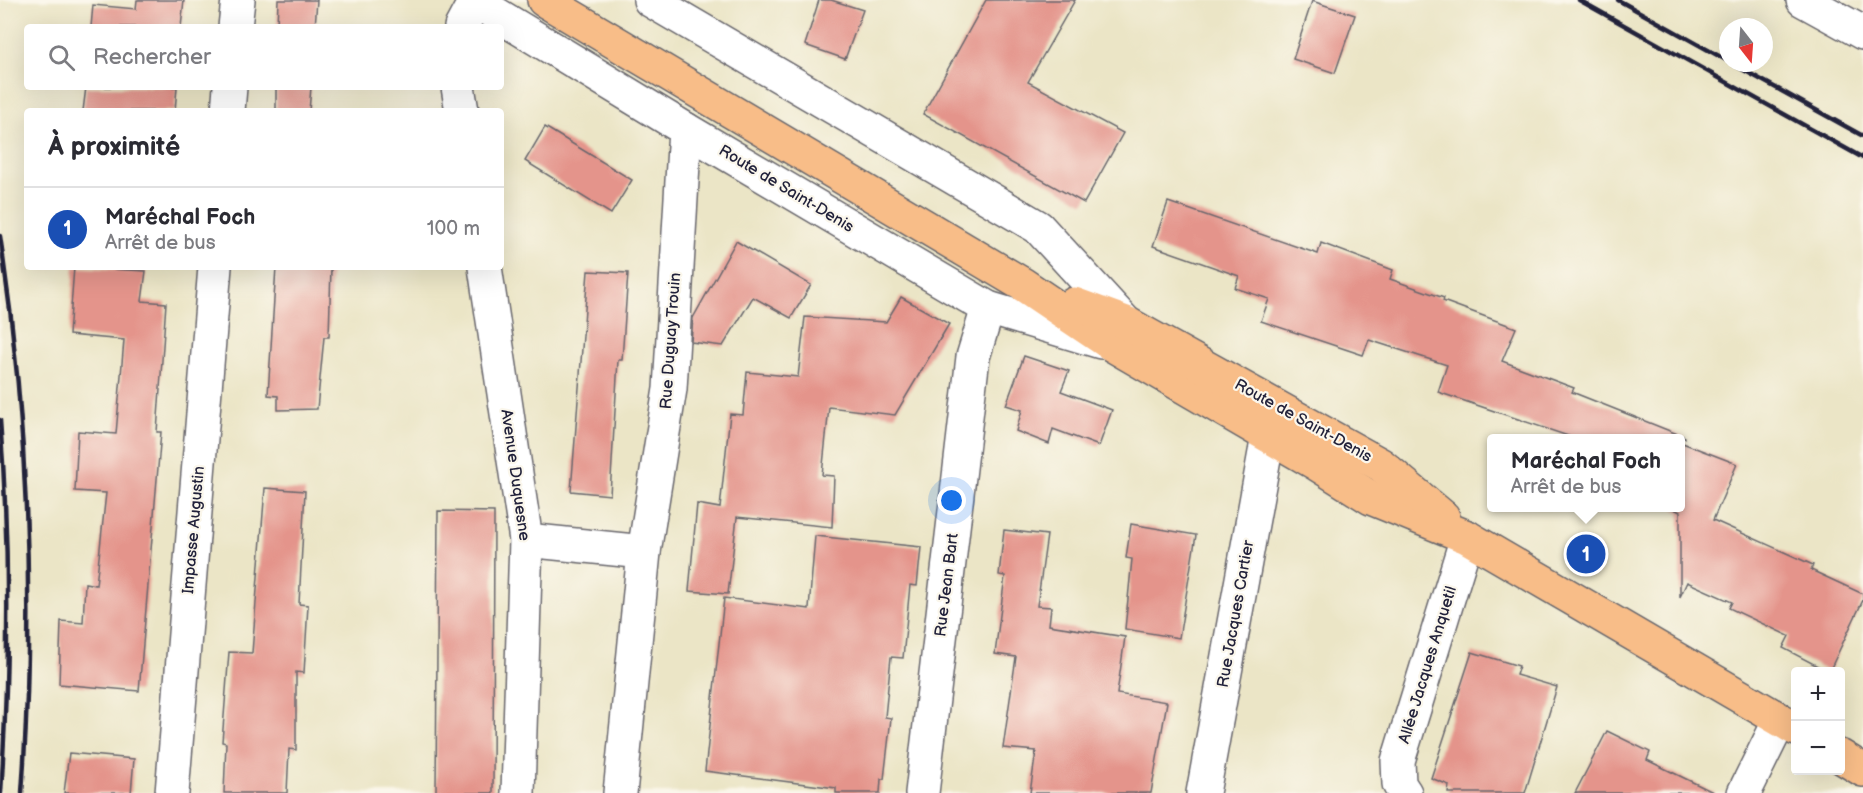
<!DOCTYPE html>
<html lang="fr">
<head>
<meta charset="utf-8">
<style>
  body { margin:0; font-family:"Balsamiq Sans",sans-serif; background:#f7f7f7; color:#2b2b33 }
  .controls { position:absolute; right:18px; bottom:18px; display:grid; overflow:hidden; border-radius:6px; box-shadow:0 6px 24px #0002 }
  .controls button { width:54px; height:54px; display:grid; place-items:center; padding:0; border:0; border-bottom:2px solid #e1e1e2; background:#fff; color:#2b2b33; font:30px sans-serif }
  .compass { position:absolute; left:1719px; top:18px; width:54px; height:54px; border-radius:50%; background:#fff; box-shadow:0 6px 24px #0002; rotate:163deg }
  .you { position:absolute; left:952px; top:501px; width:21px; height:21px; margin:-15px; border:4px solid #fff; border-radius:50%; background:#1a73e8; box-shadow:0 0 0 9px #1a73e833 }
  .badge { display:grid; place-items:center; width:39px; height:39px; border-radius:50%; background:#d1495b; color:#fff; font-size:20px; font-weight:700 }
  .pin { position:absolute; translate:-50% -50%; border:3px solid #fff; box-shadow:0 2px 6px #0006 }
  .popup { position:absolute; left:1487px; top:434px; width:198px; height:78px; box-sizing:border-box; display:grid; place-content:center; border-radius:6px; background:#fff; filter:drop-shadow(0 2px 4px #0005); font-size:20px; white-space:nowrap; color:#7c7c81 }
  .popup b { font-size:22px; color:#2b2b33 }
  .popup::after { content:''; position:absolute; left:50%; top:100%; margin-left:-12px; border:12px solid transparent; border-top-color:#fff }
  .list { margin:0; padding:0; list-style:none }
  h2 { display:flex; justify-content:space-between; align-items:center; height:78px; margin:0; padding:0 24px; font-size:26px }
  h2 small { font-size:20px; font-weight:400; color:#7c7c81 }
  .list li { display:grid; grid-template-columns:39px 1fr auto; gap:18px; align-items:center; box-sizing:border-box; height:84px; padding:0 24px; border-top:2px solid #e1e1e2 }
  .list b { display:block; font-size:22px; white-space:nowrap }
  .list p { margin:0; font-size:20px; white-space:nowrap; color:#7c7c81 }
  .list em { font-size:20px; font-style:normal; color:#7c7c81 }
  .icon { flex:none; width:33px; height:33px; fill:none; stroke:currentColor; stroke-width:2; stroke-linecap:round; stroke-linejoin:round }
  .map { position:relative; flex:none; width:1863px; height:793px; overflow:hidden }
  .search { position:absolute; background:#fff; box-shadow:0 6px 24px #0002; left:24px; top:24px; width:480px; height:66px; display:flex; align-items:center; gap:15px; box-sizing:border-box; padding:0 21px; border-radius:6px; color:#7c7c81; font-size:22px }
  .panel { position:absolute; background:#fff; box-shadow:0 6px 24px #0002; left:24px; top:108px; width:480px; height:162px; border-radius:6px }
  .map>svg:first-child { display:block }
  .building { fill:#e4948b }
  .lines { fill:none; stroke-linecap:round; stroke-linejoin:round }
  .minor-casing { stroke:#68666c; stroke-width:36 }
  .major-casing { stroke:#68666c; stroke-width:36 }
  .minor { stroke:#fff; stroke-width:33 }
  .major { stroke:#f8bd88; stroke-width:33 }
  .rail { stroke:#22223b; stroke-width:4.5 }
  .labels { text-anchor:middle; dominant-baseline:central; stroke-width:4.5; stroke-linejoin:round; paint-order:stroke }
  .street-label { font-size:16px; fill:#22223b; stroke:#fbf7ec }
</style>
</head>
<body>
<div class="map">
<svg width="1863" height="793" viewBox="0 0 1863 793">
  <rect width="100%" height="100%" fill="#fbf7ec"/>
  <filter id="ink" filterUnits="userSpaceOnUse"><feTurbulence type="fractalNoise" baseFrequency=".0167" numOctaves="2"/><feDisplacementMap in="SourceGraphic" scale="12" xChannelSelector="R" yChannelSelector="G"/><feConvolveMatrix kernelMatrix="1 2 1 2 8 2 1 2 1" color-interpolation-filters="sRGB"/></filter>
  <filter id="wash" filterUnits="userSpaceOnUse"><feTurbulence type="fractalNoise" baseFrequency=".008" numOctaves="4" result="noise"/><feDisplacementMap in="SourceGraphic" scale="24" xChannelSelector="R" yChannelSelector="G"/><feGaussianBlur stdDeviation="1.35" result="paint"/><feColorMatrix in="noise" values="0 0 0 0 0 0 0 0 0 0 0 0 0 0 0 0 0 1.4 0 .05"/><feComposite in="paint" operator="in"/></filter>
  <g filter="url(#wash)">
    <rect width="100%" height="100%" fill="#ebe5c6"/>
    <g id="blocks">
      <!-- building -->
      <g class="building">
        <path d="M137,0h47l-3,27h-90l2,-22 43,4z"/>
        <path d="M278,0h39l-2,27h-38z"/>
        <path d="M819,0h12l32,10 -18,49 -40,-14z"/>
        <path d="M986,0h89l-47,82 95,51 -39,70 -161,-89z"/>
        <path d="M1312,1l43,14 -20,58 -42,-14z"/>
        <path d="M86,87h91l-2,24h-92z"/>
        <path d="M276,87h35l-2,24h-33z"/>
        <path d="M545,127l87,53 -21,34 -86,-53z"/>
        <path d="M1168,202l150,52 3,-11 72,27 -3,9 54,19 -1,3 73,27 -14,33 72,27 -2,4 113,45v1h-111l-136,-46 9,-27 -78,-25 -6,15 -102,-34 8,-22 -34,-11 4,-12 -86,-30z"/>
        <path d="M736,241l75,44 -20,33 -38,-21 -30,49 -32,-4 2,-24z"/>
        <path d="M74,267l72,4 -4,30 24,2 -9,129h4l-22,259 -80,-7 2,-63 22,2 2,-40 11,2 10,-92 -31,-2 3,-60 38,3 8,-94 -55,-5z"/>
        <path d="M276,267h55l-2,70h-5l-7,72 -39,1v-14l-10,-1z"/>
        <path d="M588,271l40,2 -6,87h-4l-8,135 -39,-4z"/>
        <path d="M901,297l48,27 -54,91 -66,-8 -7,68 12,1 -2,51 -95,-10 -9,77 -39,-3 8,-87 23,4 10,-94 13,1 4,-43 51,5 7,-60 81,5z"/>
        <path d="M1024,356l45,15 -8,20 51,19 -13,36 -46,-17 -4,15 -33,-13 6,-21 -16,-5z"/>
        <path d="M1680,442l57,22 -24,56 100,45 -2,5 52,24v6l-34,72 -46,-24 6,-12 -60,-28 3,-6 -45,-20 -7,15v-85l-6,-3 6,-2z"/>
        <path d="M265,488l40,3 -6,113 9,1 -4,68 -8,-1v78l-7,-1 -2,44h-63l2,-50 -4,-1 7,-90 23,1z"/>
        <path d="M438,511l56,1 -1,281h-57z"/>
        <path d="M1131,524l65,11 -17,103 -54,-9 7,-70 -6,-1z"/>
        <path d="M1004,530l43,5 -10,71 14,1 -2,18 76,12 -8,57 50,8 -16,91h-121l6,-42 -33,-3 13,-91 -21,-3 10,-78 -6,-1z"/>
        <path d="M815,536l106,11 -4,39 -7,-1 -7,73 -12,-1 -6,60 6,1 -7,61h-3l-1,14h-44v-5l-131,-17 19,-173 85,11z"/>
        <path d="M1472,652l47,14 -3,9 41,12 -32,106h-77l1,-8 -18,-7z"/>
        <path d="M1607,731l43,21 -3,8 68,33h-140z"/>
        <path d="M69,753l65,6 -3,34h-67z"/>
      </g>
    </g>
  </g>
  <g filter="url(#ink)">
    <use href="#blocks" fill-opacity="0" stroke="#68666c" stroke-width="1.5"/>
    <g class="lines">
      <defs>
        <g id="minor">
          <path d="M473,0l212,129 303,179 113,34"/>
          <path d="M650,0l388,227 88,96"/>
          <path d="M1803,0l60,33"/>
          <path d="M235,27l3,-27"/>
          <path d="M461,27l14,-26"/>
          <path d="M458,87l4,24"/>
          <path d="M228,111l2,-24"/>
          <path d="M485,267l41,273 -8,253"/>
          <path d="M526,540l118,12"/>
          <path d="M172,793l43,-526"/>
          <path d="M620,793l24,-241 26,-163 15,-260"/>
          <path d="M922,793l51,-436 15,-49"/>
          <path d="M1203,793l65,-357"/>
          <path d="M1405,793l-6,-9 -1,-23 69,-224"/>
          <path d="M1744,793l36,-73"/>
        </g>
        <g id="major">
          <path d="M544,0l478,284 92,62 203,118 54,34 96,39 329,192"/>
          <path d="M1074,304l52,19 255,142 62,52"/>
          <path d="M1840,756l23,14"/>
        </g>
      </defs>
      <!-- minor casing -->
      <use href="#minor" class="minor-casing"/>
      <!-- major casing -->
      <use href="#major" class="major-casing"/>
      <!-- minor -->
      <use href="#minor" class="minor"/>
      <!-- major -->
      <use href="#major" class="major"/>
      <!-- rail -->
      <g class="rail">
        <path d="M1579,0l284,158"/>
        <path d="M1618,0l110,61"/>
        <path d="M1731,63l132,73"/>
        <path d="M0,236c28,185 35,371 22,557"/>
        <path d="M0,420c10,124 9,249 1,373"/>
      </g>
    </g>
  </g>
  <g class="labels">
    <!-- street labels -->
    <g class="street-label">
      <text transform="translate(786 189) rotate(31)">Route de Saint-Denis</text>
      <text transform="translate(671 341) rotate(-86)">Rue Duguay Trouin</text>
      <text transform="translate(1303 421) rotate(29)">Route de Saint-Denis</text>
      <text transform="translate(515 475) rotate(82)">Avenue Duquesne</text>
      <text transform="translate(194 530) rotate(-85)">Impasse Augustin</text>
      <text transform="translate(947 585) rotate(-83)">Rue Jean Bart</text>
      <text transform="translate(1236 614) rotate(-80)">Rue Jacques Cartier</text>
      <text transform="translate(1428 665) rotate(-73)">Allée Jacques Anquetil</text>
    </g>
  </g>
</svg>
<div class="controls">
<button>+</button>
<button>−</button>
</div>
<svg class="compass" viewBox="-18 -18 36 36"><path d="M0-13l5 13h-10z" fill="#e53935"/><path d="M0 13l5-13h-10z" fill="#7c7c81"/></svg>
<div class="you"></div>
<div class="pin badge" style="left:1586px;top:554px;background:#1a4fb4">1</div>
<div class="popup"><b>Maréchal Foch</b>Arrêt de bus</div>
<div class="search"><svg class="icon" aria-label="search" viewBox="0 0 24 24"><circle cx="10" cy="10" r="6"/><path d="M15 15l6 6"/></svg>Rechercher</div>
<section class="panel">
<h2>À proximité<small></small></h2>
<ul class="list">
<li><span class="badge" style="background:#1a4fb4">1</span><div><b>Maréchal Foch</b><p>Arrêt de bus</p></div><em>100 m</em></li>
</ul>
</section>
</div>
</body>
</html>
